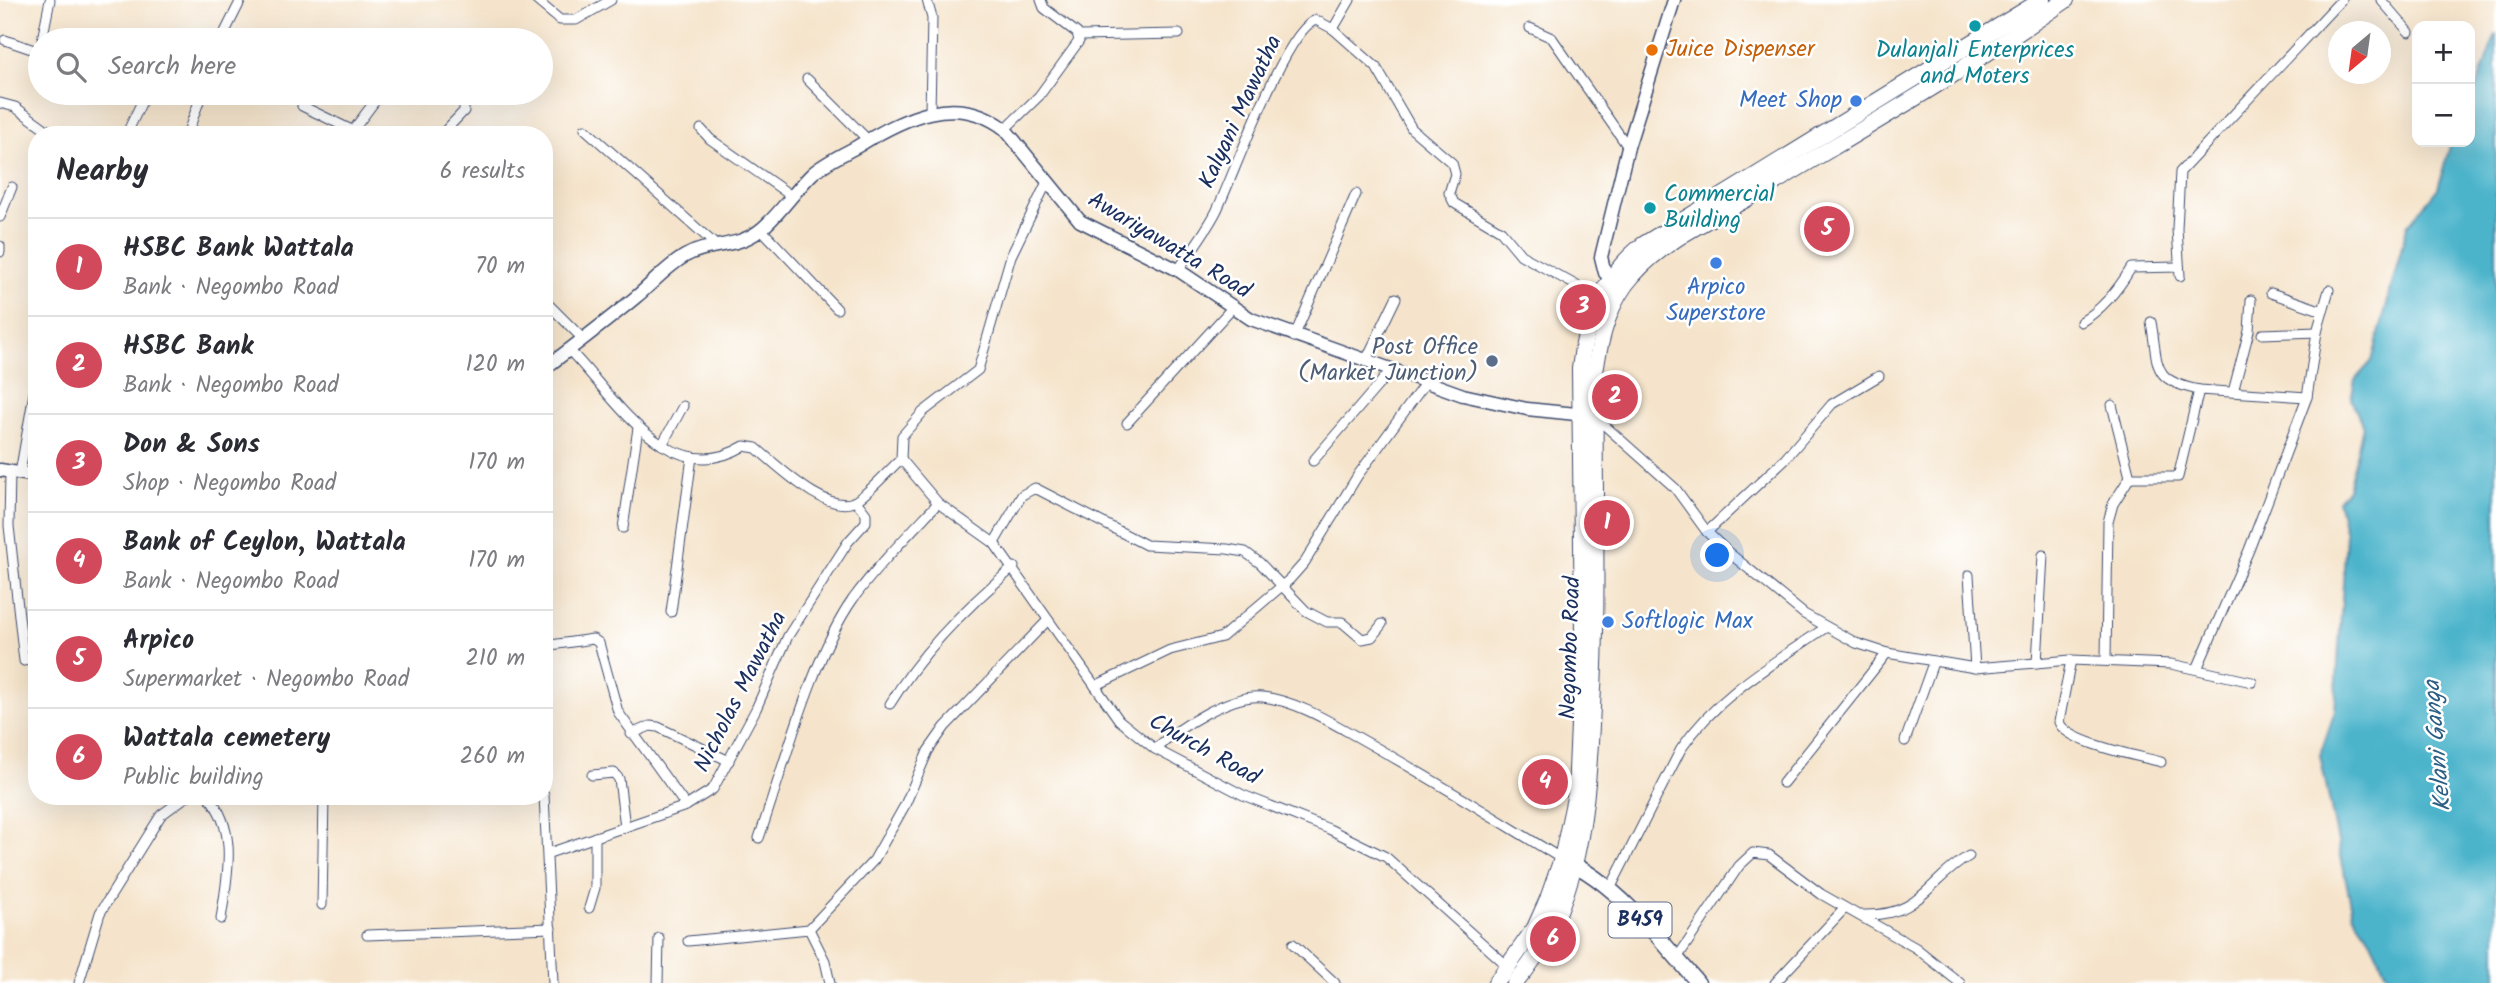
<!DOCTYPE html>
<html lang="en">
<head>
<meta charset="utf-8">
<style>
  body { margin:0; font-family:Kalam,sans-serif; background:#f7f7f7; color:#2b2b33 }
  .controls { position:absolute; right:21px; top:21px; display:grid; overflow:hidden; border-radius:14px; box-shadow:0 7px 28px #0002 }
  .controls button { width:63px; height:63px; display:grid; place-items:center; padding:0; border:0; border-bottom:2px solid #e1e1e2; background:#fff; color:#2b2b33; font:35px sans-serif }
  .compass { position:absolute; left:2328px; top:21px; width:63px; height:63px; border-radius:50%; background:#fff; box-shadow:0 7px 28px #0002; rotate:209deg }
  .you { position:absolute; left:1718px; top:556px; width:24px; height:24px; margin:-18px; border:5px solid #fff; border-radius:50%; background:#1a73e8; box-shadow:0 0 0 10px #1a73e833 }
  .badge { display:grid; place-items:center; width:46px; height:46px; border-radius:50%; background:#d1495b; color:#fff; font-size:23px; font-weight:700 }
  .pin { position:absolute; translate:-50% -50%; border:4px solid #fff; box-shadow:0 2px 7px #0006 }
  .list { margin:0; padding:0; list-style:none }
  h2 { display:flex; justify-content:space-between; align-items:center; height:91px; margin:0; padding:0 28px; font-size:30px }
  h2 small { font-size:23px; font-weight:400; color:#7c7c81 }
  .list li { display:grid; grid-template-columns:46px 1fr auto; gap:21px; align-items:center; box-sizing:border-box; height:98px; padding:0 28px; border-top:2px solid #e1e1e2 }
  .list b { display:block; font-size:26px; white-space:nowrap }
  .list p { margin:0; font-size:23px; white-space:nowrap; color:#7c7c81 }
  .list em { font-size:23px; font-style:normal; color:#7c7c81 }
  .icon { flex:none; width:38px; height:38px; fill:none; stroke:currentColor; stroke-width:2; stroke-linecap:round; stroke-linejoin:round }
  .map { position:relative; flex:none; width:2496px; height:983px; overflow:hidden }
  .search { position:absolute; background:#fff; box-shadow:0 7px 28px #0002; left:28px; top:28px; width:525px; height:77px; display:flex; align-items:center; gap:18px; box-sizing:border-box; padding:0 24px; border-radius:38px; color:#7c7c81; font-size:26px }
  .panel { position:absolute; background:#fff; box-shadow:0 7px 28px #0002; left:28px; top:126px; width:525px; height:679px; border-radius:28px }
  .map>svg:first-child { display:block }
  .water { fill:#4cb4cb; stroke:#347294; stroke-width:2 }
  .lines { fill:none; stroke-linecap:round; stroke-linejoin:round }
  .street-casing { stroke:#3c4a6e; stroke-width:11 }
  .secondary-casing { stroke:#3c4a6e; stroke-width:15 }
  .primary-casing { stroke:#3c4a6e; stroke-width:17 }
  .highway-casing { stroke:#3c4a6e; stroke-width:18 }
  .street { stroke:#fff; stroke-width:9 }
  .secondary { stroke:#fff; stroke-width:12 }
  .primary { stroke:#fff; stroke-width:14 }
  .highway { stroke:#fff; stroke-width:16 }
  .culture-dot { fill:#0f9aa8; stroke:#fff; stroke-width:2.5 }
  .food-dot { fill:#e8710a; stroke:#fff; stroke-width:2.5 }
  .shop-dot { fill:#3f7fe0; stroke:#fff; stroke-width:2.5 }
  .service-dot { fill:#5c6f8a; stroke:#fff; stroke-width:2.5 }
  .labels { text-anchor:middle; dominant-baseline:central; stroke-width:5; stroke-linejoin:round; paint-order:stroke }
  .shield { fill:#fff; stroke:#5f6d8e; stroke-width:2 }
  .shield-label { font-size:21px; font-weight:bold; fill:#1b2f5e }
  .food-label { font-size:23px; fill:#c56008; stroke:#fff; text-anchor:start }
  .culture-label { font-size:23px; fill:#0d838f; stroke:#fff }
  .shop-label { font-size:23px; fill:#366cbe; stroke:#fff; text-anchor:end }
  .street-label { font-size:23px; fill:#1b2f5e; stroke:#fff }
  .service-label { font-size:23px; fill:#4e5e75; stroke:#fff; text-anchor:end }
  .water-label { font-size:24px; font-style:italic; fill:#2c5e84; stroke:#fff }
</style>
</head>
<body>
<div class="map">
<svg width="2496" height="983" viewBox="0 0 2496 983">
  <rect width="100%" height="100%" fill="#fff"/>
  <filter id="ink" filterUnits="userSpaceOnUse"><feTurbulence type="fractalNoise" baseFrequency=".0143" numOctaves="2"/><feDisplacementMap in="SourceGraphic" scale="14" xChannelSelector="R" yChannelSelector="G"/><feConvolveMatrix kernelMatrix="1 2 1 2 8 2 1 2 1" color-interpolation-filters="sRGB"/></filter>
  <filter id="wash" filterUnits="userSpaceOnUse"><feTurbulence type="fractalNoise" baseFrequency=".00686" numOctaves="4" result="noise"/><feDisplacementMap in="SourceGraphic" scale="28" xChannelSelector="R" yChannelSelector="G"/><feGaussianBlur stdDeviation="1.57" result="paint"/><feColorMatrix in="noise" values="0 0 0 0 0 0 0 0 0 0 0 0 0 0 0 0 0 1.4 0 .05"/><feComposite in="paint" operator="in"/></filter>
  <g filter="url(#wash)">
    <rect width="100%" height="100%" fill="#f5e4cb"/>
    <!-- water -->
    <path class="water" d="M2496,33v950h-105l-22,-46 -16,-23 -33,-159 15,-44 11,-177 -8,-34 10,-11 15,-63 -12,-27 4,-19 17,-19 35,-134 31,-39 13,-46h19v-37z"/>
  </g>
  <g filter="url(#ink)">
    <g class="lines">
      <defs>
        <g id="street">
          <path d="M536,0l24,20h16l35,-20"/>
          <path d="M927,0l5,18 -2,93"/>
          <path d="M2381,0l28,32"/>
          <path d="M1530,28l22,10 76,109"/>
          <path d="M1333,29l43,38 36,62 40,34 3,11 -6,19 5,10 47,28 20,24 78,43"/>
          <path d="M1079,36l100,-2"/>
          <path d="M5,40l35,12"/>
          <path d="M42,40l8,-40"/>
          <path d="M221,40l20,-40"/>
          <path d="M807,79l61,61"/>
          <path d="M0,103l15,4 39,28"/>
          <path d="M302,106l60,29"/>
          <path d="M354,129l27,-36"/>
          <path d="M585,129l132,117"/>
          <path d="M701,129l9,10 80,56"/>
          <path d="M1005,129l34,-33 40,-55 -2,-8 -33,-25 -3,-8"/>
          <path d="M126,135l20,-42"/>
          <path d="M187,135l15,-42"/>
          <path d="M441,135l23,-24v-7l-12,-11"/>
          <path d="M0,217l12,-30"/>
          <path d="M762,230l75,79"/>
          <path d="M0,246v6"/>
          <path d="M1178,270c13,-19 27,-37 38,-58 17,-34 69,-183 100,-192l17,9 17,-29"/>
          <path d="M2180,276l-3,-47 3,-57 161,-172"/>
          <path d="M2271,293l52,18"/>
          <path d="M544,300l39,39"/>
          <path d="M2081,322c22,-13 37,-32 50,-54l48,-1"/>
          <path d="M2151,322c8,44 -1,58 48,68"/>
          <path d="M2262,334l55,-2"/>
          <path d="M1294,337l62,-143"/>
          <path d="M569,350c45,45 99,142 175,96l12,2c21,17 74,70 101,52 16,-11 30,-28 44,-41l1,-23 21,-24 55,-42 33,-114 35,-72"/>
          <path d="M1367,358l29,-60"/>
          <path d="M2233,392l16,-61 2,-31"/>
          <path d="M2112,405l18,72"/>
          <path d="M1594,416l81,72 32,44 21,20 76,62 52,29 31,10 88,15 96,-8 100,4 81,18"/>
          <path d="M1127,423l105,-115"/>
          <path d="M662,445l21,-39"/>
          <path d="M901,459l37,44 56,40 125,177 36,29 88,46 86,34 57,28 125,112"/>
          <path d="M1313,461l80,-93"/>
          <path d="M10,472l-1,54 15,135"/>
          <path d="M20,473l17,-97"/>
          <path d="M623,528l15,-100"/>
          <path d="M1707,532l78,-73 47,-55 47,-28"/>
          <path d="M994,543l28,-48 13,-7 111,57 81,4 18,3 15,11 46,48 21,11h15l20,17 10,-2 10,-13"/>
          <path d="M1969,575l6,93"/>
          <path d="M671,612l21,-155"/>
          <path d="M544,646l49,-7 6,4 19,69 68,94"/>
          <path d="M2071,660l-12,62c7,21 80,34 102,40"/>
          <path d="M2106,660l2,-138 5,-18 17,-27h48l21,-87 108,7"/>
          <path d="M2037,663l6,-108"/>
          <path d="M2197,669l52,-119 58,-153 10,-65 12,-42"/>
          <path d="M1095,686l75,-36 52,-13 68,-58 15,-17 53,-87 68,-93"/>
          <path d="M890,704c32,-53 76,-97 124,-137"/>
          <path d="M631,734l19,-8 8,1 71,34"/>
          <path d="M1905,741l28,-78"/>
          <path d="M1155,749c23,-21 76,-56 108,-52 34,4 69,26 98,42 68,38 135,80 201,120"/>
          <path d="M592,775l22,-2 5,6 6,48"/>
          <path d="M1783,783l104,-130"/>
          <path d="M544,795l9,188"/>
          <path d="M208,796c31,35 19,81 13,123"/>
          <path d="M759,838c25,-71 52,-179 94,-239 25,-34 56,-65 85,-96"/>
          <path d="M549,853l137,-47 27,-17 43,-80 32,-73 60,-94 18,-20v-8l-10,-13"/>
          <path d="M1610,889l71,-140c37,-54 91,-85 144,-121"/>
          <path d="M322,905l2,-109"/>
          <path d="M589,908l6,-20v-51"/>
          <path d="M1862,915c60,2 64,-34 107,-59"/>
          <path d="M809,929l65,-69 31,-55 23,-54 17,-24 102,-106"/>
          <path d="M367,935l184,-7"/>
          <path d="M688,941l121,-12 16,32 5,22"/>
          <path d="M1293,944l42,39"/>
          <path d="M1677,958l62,-92 14,-13 16,2 52,39 95,54 44,35"/>
          <path d="M79,983l21,-70 61,-98 26,-19"/>
          <path d="M658,983l1,-45"/>
          <path d="M1775,983l69,-74"/>
        </g>
        <g id="secondary">
          <path d="M1617,283l-12,-10 -4,-16 27,-110 46,-147"/>
          <path d="M544,369c31,-24 62,-47 92,-72 17,-14 30,-30 49,-41 24,-14 50,-7 74,-25 17,-12 36,-41 54,-58 13,-11 31,-19 45,-27 46,-28 98,-55 147,-17l75,92 98,49 73,49 212,76 64,14 59,6"/>
          <path d="M0,470l37,6"/>
        </g>
        <path id="primary" d="M1564,860c48,19 100,83 134,123"/>
        <g id="highway">
          <path d="M1496,983l39,-55 13,-29 14,-40 14,-66 7,-160 -3,-264c5,-50 24,-93 63,-124l399,-245"/>
          <path d="M1515,983c67,-76 72,-180 77,-276 7,-112 1,-223 3,-335 5,-34 14,-71 38,-97 34,-39 88,-60 132,-87 101,-61 204,-120 301,-188"/>
        </g>
      </defs>
      <!-- street casing -->
      <use href="#street" class="street-casing"/>
      <!-- secondary casing -->
      <use href="#secondary" class="secondary-casing"/>
      <!-- primary casing -->
      <use href="#primary" class="primary-casing"/>
      <!-- highway casing -->
      <use href="#highway" class="highway-casing"/>
      <!-- street -->
      <use href="#street" class="street"/>
      <!-- secondary -->
      <use href="#secondary" class="secondary"/>
      <!-- primary -->
      <use href="#primary" class="primary"/>
      <!-- highway -->
      <use href="#highway" class="highway"/>
    </g>
  </g>
  <!-- markers -->
  <g class="culture-dot">
    <circle cx="1975" cy="26" r="7"/>
    <circle cx="1650" cy="208" r="7"/>
  </g>
  <circle class="food-dot" cx="1652" cy="50" r="7"/>
  <g class="shop-dot">
    <circle cx="1856" cy="101" r="7"/>
    <circle cx="1716" cy="263" r="7"/>
    <circle cx="1608" cy="622" r="7"/>
  </g>
  <circle class="service-dot" cx="1492" cy="361" r="7"/>
  <g class="labels">
    <!-- shield labels -->
    <rect class="shield" x="1608.5" y="902.5" width="63" height="35" rx="5"/>
    <g class="shield-label">
      <text x="1640" y="920">B459</text>
    </g>
    <!-- food labels -->
    <g class="food-label">
      <text x="1666" y="50">Juice Dispenser</text>
    </g>
    <!-- culture labels -->
    <g class="culture-label">
      <text x="1975" y="51">Dulanjali Enterprices<tspan x="1975" dy="26">and Moters</tspan></text>
      <text x="1664" y="195" text-anchor="start">Commercial<tspan x="1664" dy="26">Building</tspan></text>
    </g>
    <!-- shop labels -->
    <g class="shop-label">
      <text x="1842" y="101">Meet Shop</text>
      <text x="1716" y="288" text-anchor="middle">Arpico<tspan x="1716" dy="26">Superstore</tspan></text>
      <text x="1622" y="622" text-anchor="start">Softlogic Max</text>
    </g>
    <!-- street labels -->
    <g class="street-label">
      <text transform="translate(1241 112) rotate(-65)">Kalyani Mawatha</text>
      <text transform="translate(1169 246) rotate(31)">Awariyawatta Road</text>
      <text transform="translate(1571 648) rotate(-88)">Negombo Road</text>
      <text transform="translate(741 692) rotate(-63)">Nicholas Mawatha</text>
      <text transform="translate(1204 750) rotate(29)">Church Road</text>
    </g>
    <!-- service labels -->
    <g class="service-label">
      <text x="1478" y="348">Post Office<tspan x="1478" dy="26">(Market Junction)</tspan></text>
    </g>
    <!-- water labels -->
    <g class="water-label">
      <text transform="translate(2438 746) rotate(-95)">Kelani Ganga</text>
    </g>
  </g>
</svg>
<div class="controls">
<button>+</button>
<button>−</button>
</div>
<svg class="compass" viewBox="-18 -18 36 36"><path d="M0-13l5 13h-10z" fill="#e53935"/><path d="M0 13l5-13h-10z" fill="#7c7c81"/></svg>
<div class="you"></div>
<div class="pin badge" style="left:1607px;top:523px">1</div>
<div class="pin badge" style="left:1615px;top:397px">2</div>
<div class="pin badge" style="left:1583px;top:307px">3</div>
<div class="pin badge" style="left:1545px;top:782px">4</div>
<div class="pin badge" style="left:1827px;top:229px">5</div>
<div class="pin badge" style="left:1553px;top:939px">6</div>
<div class="search"><svg class="icon" aria-label="search" viewBox="0 0 24 24"><circle cx="10" cy="10" r="6"/><path d="M15 15l6 6"/></svg>Search here</div>
<section class="panel">
<h2>Nearby<small>6 results</small></h2>
<ul class="list">
<li><span class="badge">1</span><div><b>HSBC Bank Wattala</b><p>Bank · Negombo Road</p></div><em>70 m</em></li>
<li><span class="badge">2</span><div><b>HSBC Bank</b><p>Bank · Negombo Road</p></div><em>120 m</em></li>
<li><span class="badge">3</span><div><b>Don &amp; Sons</b><p>Shop · Negombo Road</p></div><em>170 m</em></li>
<li><span class="badge">4</span><div><b>Bank of Ceylon, Wattala</b><p>Bank · Negombo Road</p></div><em>170 m</em></li>
<li><span class="badge">5</span><div><b>Arpico</b><p>Supermarket · Negombo Road</p></div><em>210 m</em></li>
<li><span class="badge">6</span><div><b>Wattala cemetery</b><p>Public building</p></div><em>260 m</em></li>
</ul>
</section>
</div>
</body>
</html>
